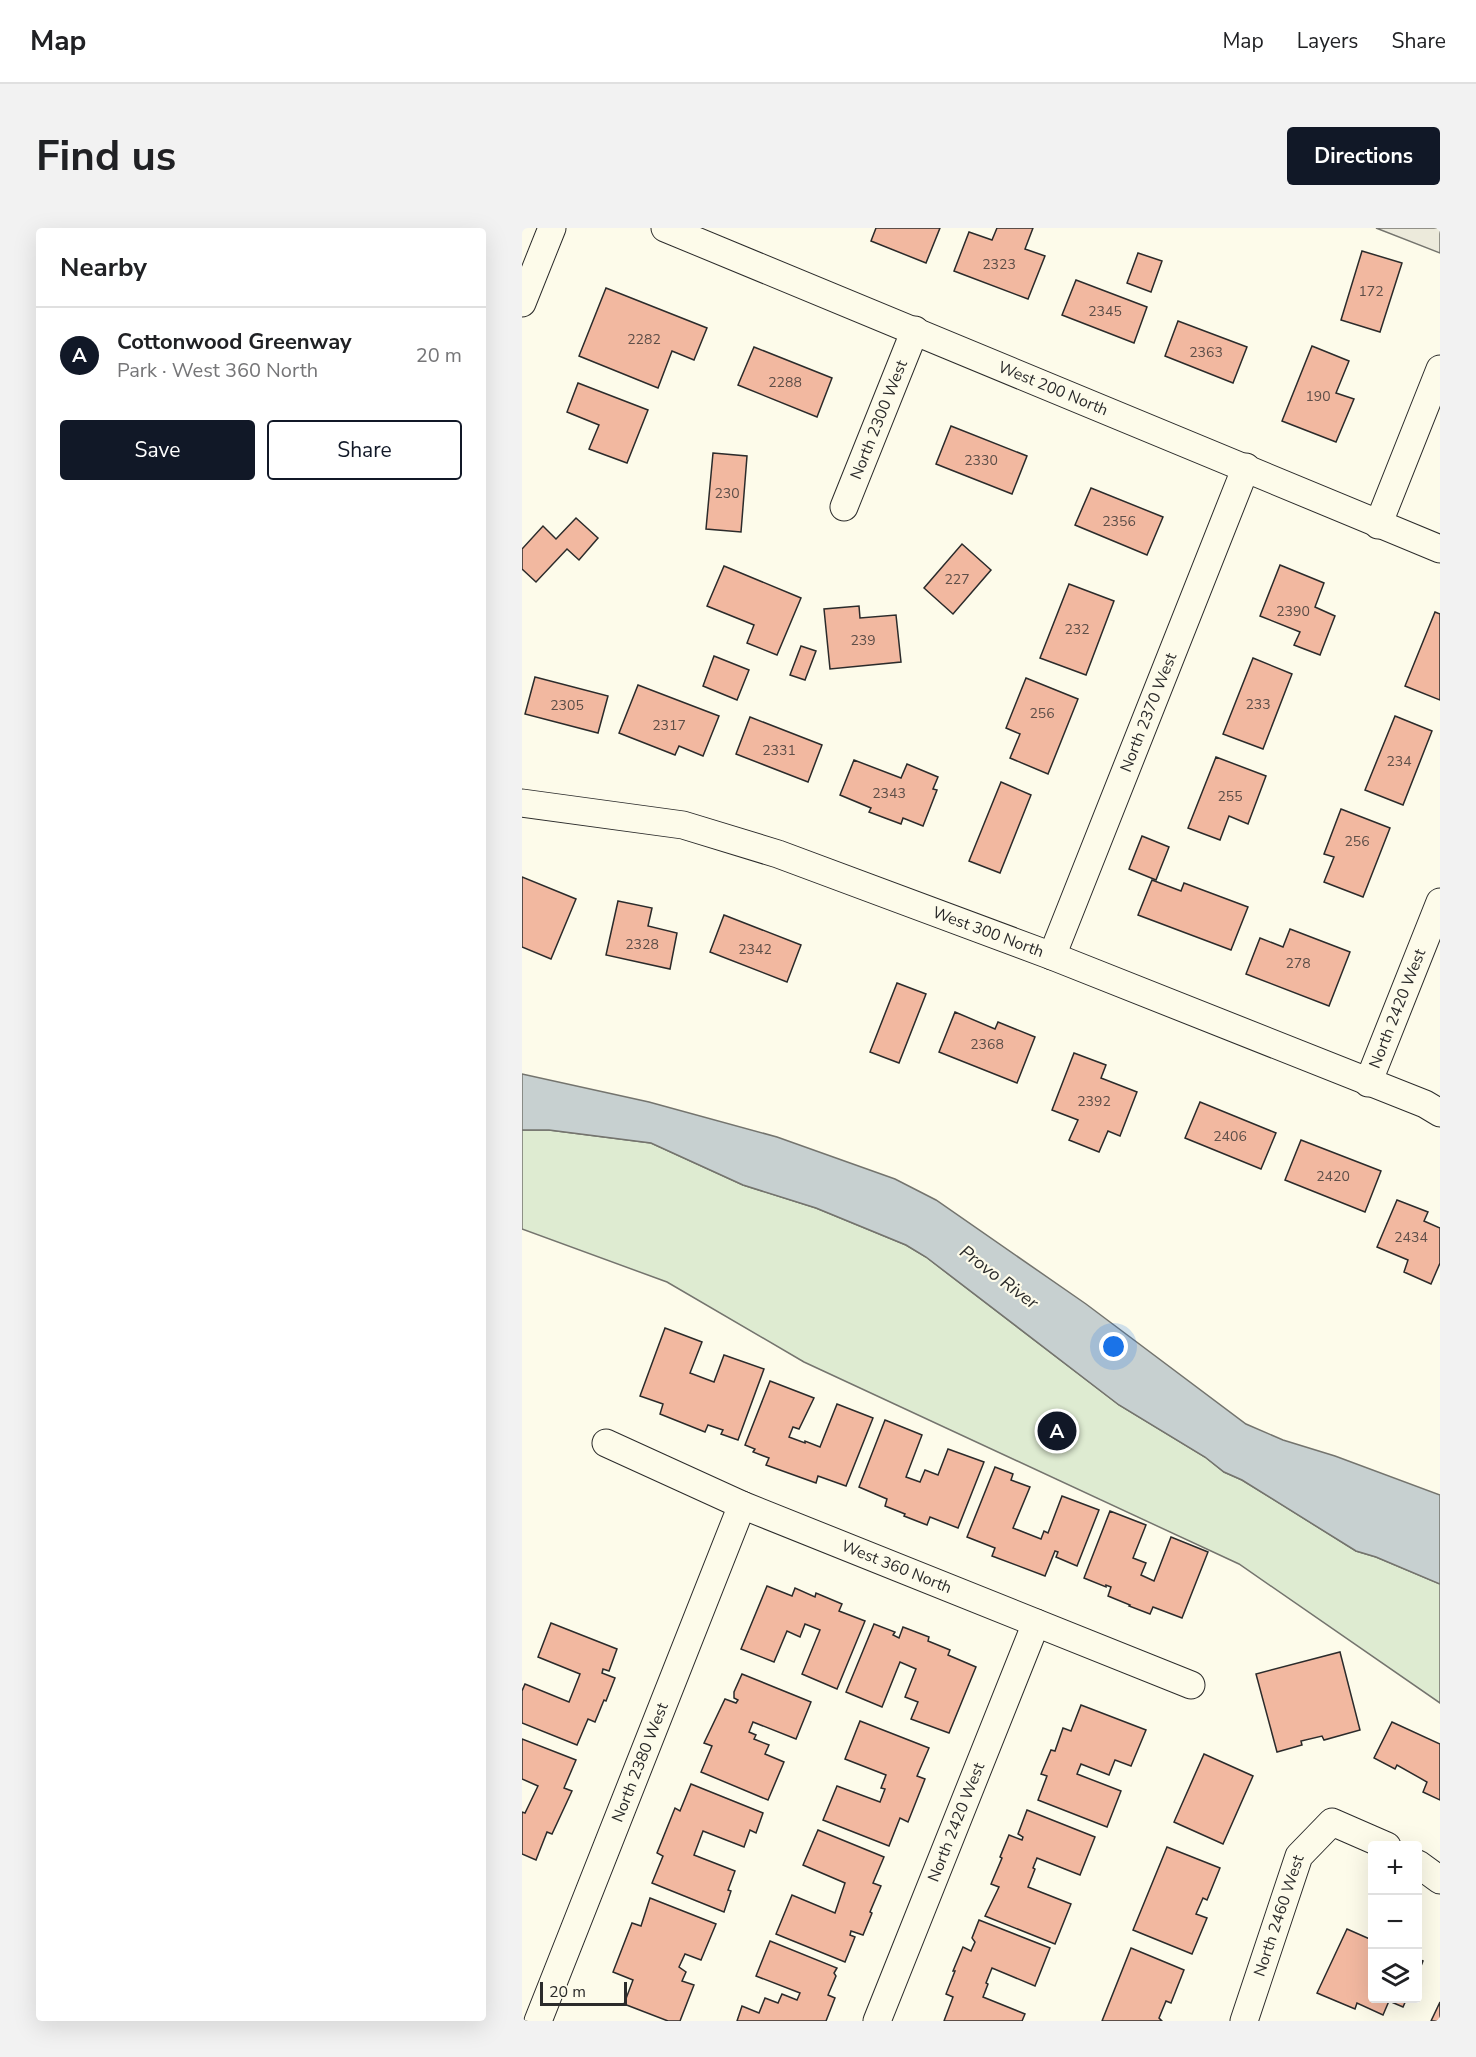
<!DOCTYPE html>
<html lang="en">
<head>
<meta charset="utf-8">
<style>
  body { margin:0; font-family:"Nunito Sans",sans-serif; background:#f2f2f2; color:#202124 }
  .controls { position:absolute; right:18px; bottom:18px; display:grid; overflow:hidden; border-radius:6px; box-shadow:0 6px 24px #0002 }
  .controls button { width:54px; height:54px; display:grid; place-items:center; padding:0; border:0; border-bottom:2px solid #e0e0e0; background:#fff; color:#202124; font:30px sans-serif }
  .scale { position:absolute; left:18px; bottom:15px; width:87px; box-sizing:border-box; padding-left:6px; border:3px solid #2b2b2b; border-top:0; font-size:16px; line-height:21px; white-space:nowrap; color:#2b2b2b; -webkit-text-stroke:4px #fdfbea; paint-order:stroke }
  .you { position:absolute; left:592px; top:1119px; width:21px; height:21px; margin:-15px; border:4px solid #fff; border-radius:50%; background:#1a73e8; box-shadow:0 0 0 9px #1a73e833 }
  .badge { display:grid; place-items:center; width:39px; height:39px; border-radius:50%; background:#111827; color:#fff; font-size:20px; font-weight:700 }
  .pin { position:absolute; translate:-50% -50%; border:3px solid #fff; box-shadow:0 2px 6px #0006 }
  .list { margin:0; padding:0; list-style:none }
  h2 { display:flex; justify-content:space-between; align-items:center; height:78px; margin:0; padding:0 24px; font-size:26px }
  h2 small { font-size:20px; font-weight:400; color:#757577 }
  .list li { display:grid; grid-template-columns:39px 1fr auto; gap:18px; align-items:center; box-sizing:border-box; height:96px; padding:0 24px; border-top:2px solid #e0e0e0 }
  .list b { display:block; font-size:22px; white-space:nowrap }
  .list p { margin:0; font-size:20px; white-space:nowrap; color:#757577 }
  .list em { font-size:20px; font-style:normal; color:#757577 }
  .actions { display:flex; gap:12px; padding:18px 24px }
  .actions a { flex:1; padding:14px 0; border:2px solid #111827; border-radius:6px; text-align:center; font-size:21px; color:#111827 }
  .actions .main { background:#111827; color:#fff }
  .icon { flex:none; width:33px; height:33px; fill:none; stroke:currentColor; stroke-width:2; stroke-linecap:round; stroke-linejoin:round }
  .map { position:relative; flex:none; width:918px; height:1793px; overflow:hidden; border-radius:6px }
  header { display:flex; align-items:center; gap:36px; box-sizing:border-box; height:84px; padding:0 30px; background:#fff; border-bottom:2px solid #e0e0e0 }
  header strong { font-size:28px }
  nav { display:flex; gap:33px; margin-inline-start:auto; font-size:21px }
  .intro { display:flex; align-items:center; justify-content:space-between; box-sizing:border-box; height:144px; padding:0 36px }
  h1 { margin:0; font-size:42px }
  .button { padding:15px 27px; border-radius:6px; background:#111827; color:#fff; font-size:21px; font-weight:700 }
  main { display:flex; gap:36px; padding:0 36px }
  aside { flex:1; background:#fff; border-radius:6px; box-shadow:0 6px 24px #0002 }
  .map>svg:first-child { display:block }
  .green { fill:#deebd1; stroke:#74746e; stroke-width:1.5 }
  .parking { fill:#eceadb; stroke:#74746e; stroke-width:1.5 }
  .water { fill:#c7d0d0; stroke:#74746e; stroke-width:1.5 }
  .building { fill:#f2b8a0; stroke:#2b2b2b; stroke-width:1.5 }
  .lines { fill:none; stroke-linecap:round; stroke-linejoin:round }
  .street-casing { stroke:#2b2b2b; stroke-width:29 }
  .street { stroke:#fdfbea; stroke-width:27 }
  .labels { text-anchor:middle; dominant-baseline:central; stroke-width:4.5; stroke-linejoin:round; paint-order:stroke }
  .number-label { font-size:14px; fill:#5d4e48 }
  .street-label { font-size:16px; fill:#2b2b2b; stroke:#fdfbea }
  .water-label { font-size:18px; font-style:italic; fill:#2b2b2b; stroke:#fdfbea }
</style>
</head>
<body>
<header>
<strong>Map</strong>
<nav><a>Map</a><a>Layers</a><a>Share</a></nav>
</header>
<div class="intro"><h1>Find us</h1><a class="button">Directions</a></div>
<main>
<aside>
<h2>Nearby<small></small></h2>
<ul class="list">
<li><span class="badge">A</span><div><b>Cottonwood Greenway</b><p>Park · West 360 North</p></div><em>20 m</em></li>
</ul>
<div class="actions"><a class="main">Save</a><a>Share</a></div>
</aside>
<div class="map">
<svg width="918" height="1793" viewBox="0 0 918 1793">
  <rect width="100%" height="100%" fill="#fdfbea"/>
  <!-- green -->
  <path class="green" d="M0,902h27l102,13 92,42 73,23 90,37 20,12 193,148 86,52 19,15 18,8 114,71 20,6 64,27v119l-201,-139 -435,-202 -137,-80 -145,-53z"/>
  <!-- parking -->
  <path class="parking" d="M854,0h64v25z"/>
  <!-- water -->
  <path class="water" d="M0,846l127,28 128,35 118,42 41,21 150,104 160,120 37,16 52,16 105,39v89l-64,-27 -20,-6 -114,-71 -18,-8 -19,-15 -86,-52 -193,-148 -20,-12 -90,-37 -73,-23 -92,-42 -102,-13h-27z"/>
  <!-- building -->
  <g class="building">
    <path d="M354,0h64l-14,35 -55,-22z"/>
    <path d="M475,0h36l-8,21 20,7 -17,43 -74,-28 15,-39 23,8z"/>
    <path d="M840,23l40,12 -22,69 -39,-12z"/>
    <path d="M616,25l24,8 -11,31 -24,-9z"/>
    <path d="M554,52l71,27 -13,36 -72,-28z"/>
    <path d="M84,60l101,40 -13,32 -22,-9 -14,37 -79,-32z"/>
    <path d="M656,93l69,26 -14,36 -68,-27z"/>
    <path d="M790,118l37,15 -13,32 18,6 -18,43 -54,-21z"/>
    <path d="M232,119l78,31 -15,39 -79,-32z"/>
    <path d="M56,155l70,27 -21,53 -38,-14 10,-24 -32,-13z"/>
    <path d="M429,198l76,30 -15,38 -76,-30z"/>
    <path d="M191,225l34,3 -6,76 -35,-3z"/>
    <path d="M569,260l72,29 -16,38 -72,-30z"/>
    <path d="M54,290l22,20 -19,22 -12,-11 -31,33 -14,-13v-20l21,-23 13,13z"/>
    <path d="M440,316l29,26 -38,44 -29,-26z"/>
    <path d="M758,337l44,18 -9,24 20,9 -15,39 -26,-10 6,-13 -40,-16z"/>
    <path d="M202,338l77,32 -24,57 -30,-12 7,-18 -47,-19z"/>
    <path d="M547,356l45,17 -28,74 -46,-17z"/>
    <path d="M337,378l1,12 36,-3 5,47 -71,7 -6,-60z"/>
    <path d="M913,384l5,2v86l-35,-14z"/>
    <path d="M279,418l15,5 -11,29 -15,-5z"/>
    <path d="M192,428l35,14 -12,30 -34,-14z"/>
    <path d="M731,430l39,16 -29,75 -40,-15z"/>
    <path d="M13,449l73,19 -10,37 -73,-19z"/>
    <path d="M504,450l52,21 -30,75 -38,-16 10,-24 -14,-6z"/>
    <path d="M116,457l81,31 -16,40 -24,-10 -4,9 -56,-22z"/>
    <path d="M873,488l37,15 -29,74 -38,-15z"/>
    <path d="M228,489l72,28 -14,37 -72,-28z"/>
    <path d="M694,529l50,19 -18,48 -19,-8 -9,24 -32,-12z"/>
    <path d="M332,532l47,18 6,-14 31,13 -5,12 4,1 -14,36 -20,-8 -2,6 -32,-12 2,-4 -31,-13z"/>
    <path d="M479,554l30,13 -31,78 -31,-12z"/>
    <path d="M819,581l49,19 -27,69 -39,-15 10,-25 -10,-3z"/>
    <path d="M620,608l27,11 -13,33 -27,-11z"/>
    <path d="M0,649l54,22 -25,60 -29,-12z"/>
    <path d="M630,652l29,11 3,-8 64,24 -17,43 -93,-35z"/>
    <path d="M96,673l34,7 -4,18 29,7 -7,36 -64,-14z"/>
    <path d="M202,687l77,30 -14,37 -77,-30z"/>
    <path d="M768,701l60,23 -21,54 -83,-32 14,-36 23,9z"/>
    <path d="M375,755l29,11 -27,69 -29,-11z"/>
    <path d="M433,784l40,17 3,-7 37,15 -18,46 -78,-31z"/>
    <path d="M552,825l32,12 -5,13 36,14 -17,44 -12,-5 -9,21 -30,-12 9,-20 -26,-10z"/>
    <path d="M678,874l76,31 -15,36 -76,-31z"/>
    <path d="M779,912l80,31 -16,41 -80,-32z"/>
    <path d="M875,972l31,12 -4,9 16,7v35l-9,21 -27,-12 4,-12 -31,-13z"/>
    <path d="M143,1100l37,14 -12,31 24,9 10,-27 40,14 -26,71 -17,-6 2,-4 -15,-5 -3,7 -45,-18 3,-10 -23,-8z"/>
    <path d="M248,1153l44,17 -15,31 -6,-2 -4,10 16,6v-2l15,6 17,-43 36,14 -27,68 -28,-10 -2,7 -50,-18 3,-7 -16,-6 2,-3 -10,-4z"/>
    <path d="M363,1192l37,15 -16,42 14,5 5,-12 13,5 10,-26 36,13 -26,66 -28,-11 -3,8 -23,-9 1,-2 -20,-8 2,-7 -28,-12z"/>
    <path d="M473,1239l18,7 -2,6 19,7 -17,41 28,11 3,-8 4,2 14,-37 37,14 -22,56 -21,-9 2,-5 -3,-1 -10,25 -53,-20 3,-8 -28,-11z"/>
    <path d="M588,1283l36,14 -13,33 13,5 -5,12 13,6 17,-44 37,15 -26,66 -29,-11 -3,7 -21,-8 1,-1 -22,-9 3,-9 -5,-2v2l-22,-9z"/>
    <path d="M245,1358l25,10 3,-8 20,9 1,-4 26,11 -3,7 26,10 -28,68 -35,-15 18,-44 -15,-6 -5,13 -13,-6 -13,31 -33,-13z"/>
    <path d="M29,1395l66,26 -8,22 -6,-2 -1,4 13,5 -9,23 -2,-1 -9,22 -7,-3 -11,26 -55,-22v-32l3,-7 44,18 11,-28 -42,-17z"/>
    <path d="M352,1396l21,8 -2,3 6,3 4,-11 26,10 -1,4 22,9 -2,5 28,12 -27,66 -38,-14 7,-17 -13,-5 11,-28 -16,-7 -18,45 -36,-15z"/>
    <path d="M818,1424l20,78 -36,10 -2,-4 -21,5 1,4 -25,7 -21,-78z"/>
    <path d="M220,1446l69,28 -15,37 -43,-17 -4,10 7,3 -2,4 15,6 -4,9 19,8 -16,38 -67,-28 11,-26 -8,-3 21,-44 11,4 2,-3 -4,-2v-6z"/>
    <path d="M559,1477l65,25 -15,36 -16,-6 -6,15 -28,-11 -4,10 44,17 -14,36 -69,-27 9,-24 -6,-2 10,-24 4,1 8,-23 8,3z"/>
    <path d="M338,1493l69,27 -12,28 8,3 -17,43 -8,-4 -11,28 -66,-26 14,-34 43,16 5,-13 -4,-1 5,-13 -41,-16z"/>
    <path d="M870,1494l48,22v56l-17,-8 4,-10 -30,-17 -2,4 -21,-11z"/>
    <path d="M0,1511l54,21 -12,28 8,3 -20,43 -5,-2 -11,28 -14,-6v-42l3,1 13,-27 -16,-7z"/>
    <path d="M682,1526l49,22 -30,68 -49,-22z"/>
    <path d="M169,1556l72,29 -7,20 -6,-3 -6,17 -41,-16 -9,24 41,16 -7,19 3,1 -7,21 -72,-29 11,-27 -6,-3 18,-45 5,3z"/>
    <path d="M505,1582l68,27 -15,38 -43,-17 -4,10 2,1 -7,18 43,17 -16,40 -70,-28 14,-29 -8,-3 11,-26 -2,-1 9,-22 13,5 1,-3 -5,-3z"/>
    <path d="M296,1602l66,27 -11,26 8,3 -11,26 2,1 -9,22 -12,-4 -1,4 5,2 -10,25 -69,-28 16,-39 43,18 10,-30 -42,-18z"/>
    <path d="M645,1619l53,21 -13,32 -4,-2 -7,16 11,4 -15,36 -59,-24z"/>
    <path d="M128,1670l66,26 -15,36 -16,-6 -6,13 7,5 -4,9 12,4 -14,36h-12l-44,-17 9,-24 -20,-8 19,-49 9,3z"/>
    <path d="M457,1692l71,28 -15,38 -43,-18 -6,15 2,1 -5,13 42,17 -3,7h-78l9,-24 -7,-3 9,-23h-2l10,-24 8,4 4,-9 -3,-4z"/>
    <path d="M825,1701l25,11 -2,9 2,1v48h35l-4,9 -14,-6 -6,14 -26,-12 -2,6 -38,-16z"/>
    <path d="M248,1713l67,27 -3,5 2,3 -8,19 7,3 -9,23h-89l5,-15 17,7 6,-15 13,5 4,-9 15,6 3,-7 -44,-17z"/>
    <path d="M609,1720l53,22 -13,33 -5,-2 -7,17 3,3h-60z"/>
    <path d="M896,1731l5,2 -5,13z"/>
    <path d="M918,1774v19h-9z"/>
  </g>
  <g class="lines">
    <defs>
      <g id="street">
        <path id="s1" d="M143,0l775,321"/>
        <path d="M0,75l30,-75"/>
        <path id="s2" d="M322,279l71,-177"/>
        <path d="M856,297l62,-156"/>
        <path id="s3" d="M0,575l161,22 95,29 274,102 373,148 15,9"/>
        <path id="s4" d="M530,728l194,-489"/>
        <path id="s5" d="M846,855l72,-181"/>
        <path id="s6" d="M84,1215l136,62 449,180"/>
        <path d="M896,1636l22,16"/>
        <path id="s7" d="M16,1793l204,-516"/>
        <path id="s8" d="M355,1793l159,-398"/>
        <path id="s9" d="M722,1793l55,-165 33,-34 55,24"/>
      </g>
    </defs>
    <!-- street casing -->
    <use href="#street" class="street-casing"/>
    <!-- street -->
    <use href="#street" class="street"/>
  </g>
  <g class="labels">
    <!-- number labels -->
    <g class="number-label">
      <text x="477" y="36">2323</text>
      <text x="849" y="63">172</text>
      <text x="583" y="83">2345</text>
      <text x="122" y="111">2282</text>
      <text x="684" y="124">2363</text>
      <text x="263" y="154">2288</text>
      <text x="796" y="168">190</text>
      <text x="459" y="232">2330</text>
      <text x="205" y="265">230</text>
      <text x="597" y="293">2356</text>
      <text x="435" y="351">227</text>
      <text x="771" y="383">2390</text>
      <text x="555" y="401">232</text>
      <text x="341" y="412">239</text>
      <text x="736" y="476">233</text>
      <text x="45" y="477">2305</text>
      <text x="520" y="485">256</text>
      <text x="147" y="497">2317</text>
      <text x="257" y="522">2331</text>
      <text x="877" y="533">234</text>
      <text x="367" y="565">2343</text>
      <text x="708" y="568">255</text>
      <text x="835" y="613">256</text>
      <text x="120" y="716">2328</text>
      <text x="233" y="721">2342</text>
      <text x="776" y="735">278</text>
      <text x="465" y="816">2368</text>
      <text x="572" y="873">2392</text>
      <text x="708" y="908">2406</text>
      <text x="811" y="948">2420</text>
      <text x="889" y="1009">2434</text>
    </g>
    <!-- street labels -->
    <g class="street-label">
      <text stroke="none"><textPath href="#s1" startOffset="420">West 200 North</textPath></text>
      <text stroke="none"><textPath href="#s2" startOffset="94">North 2300 West</textPath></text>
      <text stroke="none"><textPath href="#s4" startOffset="262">North 2370 West</textPath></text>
      <text stroke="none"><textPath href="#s3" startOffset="486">West 300 North</textPath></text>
      <text stroke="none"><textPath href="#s5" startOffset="80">North 2420 West</textPath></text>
      <text stroke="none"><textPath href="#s6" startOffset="316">West 360 North</textPath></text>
      <text stroke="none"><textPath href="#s7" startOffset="278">North 2380 West</textPath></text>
      <text stroke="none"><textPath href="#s8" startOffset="214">North 2420 West</textPath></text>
      <text stroke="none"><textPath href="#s9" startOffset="111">North 2460 West</textPath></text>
    </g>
    <!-- water labels -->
    <g class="water-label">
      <text transform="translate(477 1049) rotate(37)">Provo River</text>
    </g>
  </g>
</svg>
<div class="controls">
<button>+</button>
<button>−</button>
<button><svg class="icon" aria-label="layers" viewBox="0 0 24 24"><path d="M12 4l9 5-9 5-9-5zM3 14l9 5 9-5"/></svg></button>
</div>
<div class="scale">20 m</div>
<div class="you"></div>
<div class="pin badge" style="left:535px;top:1203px">A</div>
</div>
</main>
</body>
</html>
